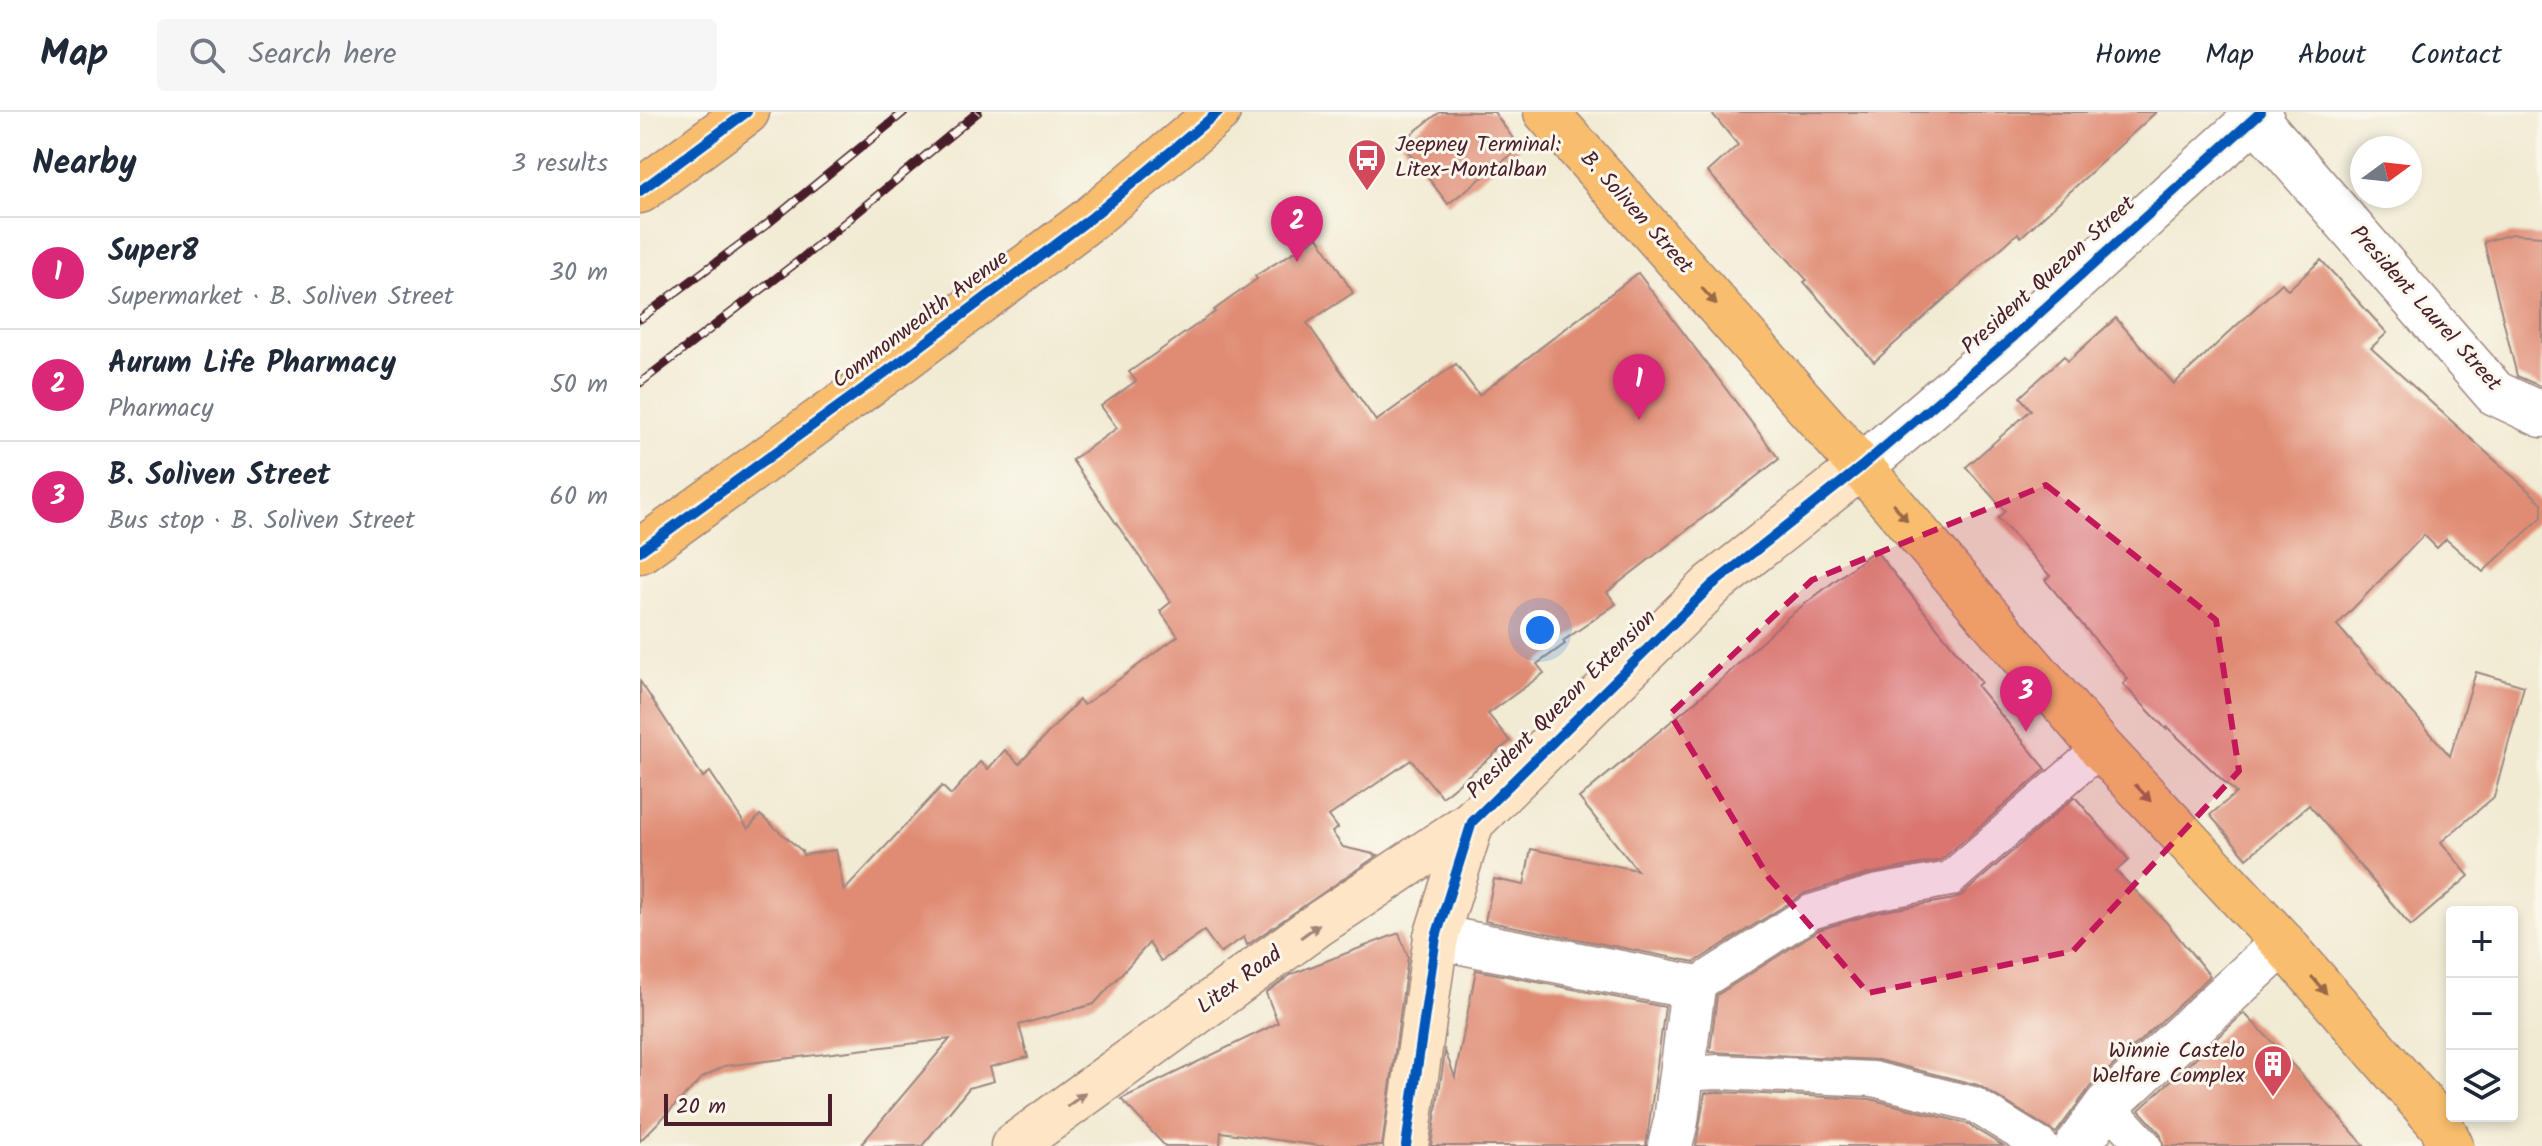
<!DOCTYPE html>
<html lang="en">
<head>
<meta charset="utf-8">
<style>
  body { margin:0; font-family:Kalam,sans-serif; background:#f6f6f7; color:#1f2937 }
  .controls { position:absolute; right:24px; bottom:24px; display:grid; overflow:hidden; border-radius:8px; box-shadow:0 4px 12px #0003 }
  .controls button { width:72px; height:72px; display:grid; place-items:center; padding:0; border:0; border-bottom:2px solid #e0e1e3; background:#fff; color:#1f2937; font:40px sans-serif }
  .compass { position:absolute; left:1710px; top:24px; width:72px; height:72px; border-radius:50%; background:#fff; box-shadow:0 4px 12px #0003; rotate:75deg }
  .scale { position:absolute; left:24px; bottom:20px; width:168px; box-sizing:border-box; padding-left:8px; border:4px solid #4a1f2b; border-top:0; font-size:22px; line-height:28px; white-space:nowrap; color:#4a1f2b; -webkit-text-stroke:6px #fbf7ec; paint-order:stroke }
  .you { position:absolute; left:900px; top:518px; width:28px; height:28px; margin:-20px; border:6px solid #fff; border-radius:50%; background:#1a73e8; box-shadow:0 0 0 12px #1a73e833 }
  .badge { display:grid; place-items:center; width:52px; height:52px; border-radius:50%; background:#db2777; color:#fff; font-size:26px; font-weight:700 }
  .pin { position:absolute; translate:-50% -66px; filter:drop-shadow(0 2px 4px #0008) }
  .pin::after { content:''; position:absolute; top:42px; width:28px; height:24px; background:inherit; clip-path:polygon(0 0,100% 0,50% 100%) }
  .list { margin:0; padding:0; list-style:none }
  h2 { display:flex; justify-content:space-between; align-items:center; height:104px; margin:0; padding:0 32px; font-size:34px }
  h2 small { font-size:26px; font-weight:400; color:#747a83 }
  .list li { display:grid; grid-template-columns:52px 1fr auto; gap:24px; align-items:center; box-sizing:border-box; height:112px; padding:0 32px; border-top:2px solid #e0e1e3 }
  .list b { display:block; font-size:30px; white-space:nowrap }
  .list p { margin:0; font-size:26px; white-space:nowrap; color:#747a83 }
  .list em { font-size:26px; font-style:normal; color:#747a83 }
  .icon { flex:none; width:44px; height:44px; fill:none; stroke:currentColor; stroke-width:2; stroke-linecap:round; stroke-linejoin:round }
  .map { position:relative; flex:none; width:1902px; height:1034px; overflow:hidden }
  header { display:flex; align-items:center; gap:48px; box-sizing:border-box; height:112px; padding:0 40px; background:#fff; border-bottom:2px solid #e0e1e3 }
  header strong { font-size:38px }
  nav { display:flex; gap:44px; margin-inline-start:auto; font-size:28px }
  .search { width:560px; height:72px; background:#f6f6f7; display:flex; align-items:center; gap:20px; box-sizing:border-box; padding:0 28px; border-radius:8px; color:#747a83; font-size:30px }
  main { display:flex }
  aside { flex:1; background:#fff }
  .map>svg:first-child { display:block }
  .building { fill:#e08c74 }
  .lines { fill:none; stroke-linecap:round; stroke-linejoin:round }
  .lane-casing { stroke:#9e857f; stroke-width:37 }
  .street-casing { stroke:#9e857f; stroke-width:47 }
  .secondary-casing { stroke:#9e857f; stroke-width:47 }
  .primary-casing { stroke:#9e857f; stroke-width:47 }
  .lane { stroke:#fff; stroke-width:34 }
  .street { stroke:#fff; stroke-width:44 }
  .secondary { stroke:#fde5c5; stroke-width:44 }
  .primary { stroke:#f9be6d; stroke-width:44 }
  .rail-casing { stroke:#4a1f2b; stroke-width:9 }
  .rail { stroke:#fbf7ec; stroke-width:6; stroke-dasharray:18; stroke-linecap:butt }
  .cycleway-casing { stroke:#fbf7ec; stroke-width:15 }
  .cycleway { stroke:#0057b8; stroke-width:10 }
  .oneway { fill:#996749 }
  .oneway2 { fill:#a48278 }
  .marked { fill:#c2185b; fill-opacity:0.2; stroke:#c2185b; stroke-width:6; stroke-dasharray:16 10; stroke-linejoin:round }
  .labels { text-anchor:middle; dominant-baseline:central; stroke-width:6; stroke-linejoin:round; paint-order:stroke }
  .poi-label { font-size:22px; fill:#4a1f2b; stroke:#fbf7ec; text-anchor:start }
  .street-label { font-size:22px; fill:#4a1f2b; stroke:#fbf7ec }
</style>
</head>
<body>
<header>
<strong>Map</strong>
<div class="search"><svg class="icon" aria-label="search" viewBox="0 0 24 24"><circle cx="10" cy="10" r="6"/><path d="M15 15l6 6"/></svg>Search here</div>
<nav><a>Home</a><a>Map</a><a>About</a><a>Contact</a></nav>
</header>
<main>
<aside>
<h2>Nearby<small>3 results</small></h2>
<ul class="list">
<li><span class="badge">1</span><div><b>Super8</b><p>Supermarket · B. Soliven Street</p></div><em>30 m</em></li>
<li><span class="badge">2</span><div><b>Aurum Life Pharmacy</b><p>Pharmacy</p></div><em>50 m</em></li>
<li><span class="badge">3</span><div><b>B. Soliven Street</b><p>Bus stop · B. Soliven Street</p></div><em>60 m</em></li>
</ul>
</aside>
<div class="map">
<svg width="1902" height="1034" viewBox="0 0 1902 1034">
  <rect width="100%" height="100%" fill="#fbf7ec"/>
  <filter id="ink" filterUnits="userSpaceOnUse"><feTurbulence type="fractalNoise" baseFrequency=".0125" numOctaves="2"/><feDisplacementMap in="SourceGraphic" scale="16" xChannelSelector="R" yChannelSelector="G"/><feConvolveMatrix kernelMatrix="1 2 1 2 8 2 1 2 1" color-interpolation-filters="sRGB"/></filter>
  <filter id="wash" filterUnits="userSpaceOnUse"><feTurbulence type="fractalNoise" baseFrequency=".006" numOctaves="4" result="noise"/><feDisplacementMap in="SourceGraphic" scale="32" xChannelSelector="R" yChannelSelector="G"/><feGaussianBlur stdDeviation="1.8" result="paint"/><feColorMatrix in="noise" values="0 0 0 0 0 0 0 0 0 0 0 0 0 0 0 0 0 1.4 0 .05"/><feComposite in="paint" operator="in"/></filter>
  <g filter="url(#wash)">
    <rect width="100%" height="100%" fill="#f1ebd3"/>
    <g id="blocks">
      <!-- building -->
      <g class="building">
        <path d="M800,0h54l26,36 -72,56 -47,-62z"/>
        <path d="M1071,0h445l-135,125 -3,-4 -144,129 -70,-80 3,-2 -99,-108 30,-27z"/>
        <path d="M1871,122l31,2v151l-25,-11 -33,-134z"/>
        <path d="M678,125l35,56 -46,30 69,98 80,-57 23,31 159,-122 141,186 -172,133 9,12 -53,37 2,3 -28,20 7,9 -56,41 22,27 -68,56 -31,-37 -82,56 9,12 -6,4 11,15 35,8 -131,90 -3,-8 -24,16 -16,-22 -43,30 -12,-18 -55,61 -75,21 9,32 -38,10 4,14 -25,7 -47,58h-62l90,-107 -226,27 -22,12 -62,63v-460l63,96 7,-5 38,57 12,-14 42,36 1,4 33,-5 8,41 98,-105 9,9 29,-33 8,7 17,-19 14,14 60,-64 5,5 94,-69 -18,-25 11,-9 -99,-142 45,-32 -16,-22 35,-25 -7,-9 86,-60 -1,-2 43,-31 -2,-3z"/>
        <path d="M1681,148l66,73 -16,15 171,155v14l-59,55 -37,-33 -9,9 -13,-13 -87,90 113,131 26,-84 48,14 -30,111 -53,45 28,34 -58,50 -102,-121 -62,53 -37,-43 26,-22 -69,-66 -1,2 -43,-45 5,-5 -83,-99 5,-4 -52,-58 7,-7 -39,-44 65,-57 -11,-13 44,-41 4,5 48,-43 58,66 108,-101 6,7z"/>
        <path d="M1235,438l106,132 -4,4 69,83 -105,91 -73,14 -63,19 -110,69 -210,-41 9,-42 30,6 7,-36 106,21 -58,-72 142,-118 67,-63z"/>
        <path d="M1435,685l54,63 -13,11 50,51 44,54 -120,111 -34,46 -78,-48 -100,-25 -168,-8 7,-57 102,-65 60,-18 75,-13 8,-4z"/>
        <path d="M759,821l9,24 -26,189h-62l-99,-14 -1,14h-55l-44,-47 157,-76 -12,-30 26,-19z"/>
        <path d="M836,858l189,37 -19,139h-215l14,-95 10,26z"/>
        <path d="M1604,901l30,31 91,102h-201l-4,-13 -21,-23z"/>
        <path d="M1079,980l151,7 95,24 38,23h-307l9,-53z"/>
      </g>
    </g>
  </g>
  <g filter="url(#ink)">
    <use href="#blocks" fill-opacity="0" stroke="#9e857f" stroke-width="2"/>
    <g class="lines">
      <defs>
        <g id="lane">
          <path d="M1053,875l118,-75 63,-19 76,-14 151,-131"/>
          <path d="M1041,962l38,-2 154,7 100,25 68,42"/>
          <path d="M1467,993l38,41"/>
        </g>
        <g id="street">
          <path d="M1616,6l239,275 47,22"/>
          <path d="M1221,355l150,-128 250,-227"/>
          <path d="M796,825l257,50 -17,134 -6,25"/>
          <path d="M1437,1034l30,-41 176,-162"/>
        </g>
        <g id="secondary">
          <path d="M373,1034l304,-221 155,-103"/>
          <path d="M766,1034l30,-209 36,-115 240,-237 149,-118"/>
        </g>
        <g id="primary">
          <path d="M906,0l315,355 240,281 182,195 158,182 10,21"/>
          <path d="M0,79l107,-79"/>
          <path d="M0,439l257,-187 194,-146 127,-106"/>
        </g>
      </defs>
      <!-- lane casing -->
      <use href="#lane" class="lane-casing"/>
      <!-- street casing -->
      <use href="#street" class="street-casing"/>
      <!-- secondary casing -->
      <use href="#secondary" class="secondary-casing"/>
      <!-- primary casing -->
      <use href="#primary" class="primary-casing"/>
      <!-- lane -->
      <use href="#lane" class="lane"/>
      <!-- street -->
      <use href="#street" class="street"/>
      <!-- secondary -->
      <use href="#secondary" class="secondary"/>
      <!-- primary -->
      <use href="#primary" class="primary"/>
      <defs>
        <g id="rail">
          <path d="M0,207l126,-94 138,-113"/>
          <path d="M0,271l161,-124 177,-147"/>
        </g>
      </defs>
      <!-- rail casing -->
      <use href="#rail" class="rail-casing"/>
      <!-- rail -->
      <use href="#rail" class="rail"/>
      <defs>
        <g id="cycleway">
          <path d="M0,79l107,-79"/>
          <path d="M0,439l257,-187 194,-146 127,-106"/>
          <path d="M766,1034l30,-209 36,-115 240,-237 149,-118 150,-128 250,-227"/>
        </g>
      </defs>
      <!-- cycleway casing -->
      <use href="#cycleway" class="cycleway-casing"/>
      <!-- cycleway -->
      <use href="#cycleway" class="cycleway"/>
    </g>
    <!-- one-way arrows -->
    <defs><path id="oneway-solid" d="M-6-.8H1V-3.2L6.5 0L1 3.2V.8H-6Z" transform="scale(2)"/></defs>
    <g class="oneway">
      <use href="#oneway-solid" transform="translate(1069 184) rotate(48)"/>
      <use href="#oneway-solid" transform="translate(1260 400) rotate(50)"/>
      <use href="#oneway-solid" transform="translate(1503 681) rotate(47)"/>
      <use href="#oneway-solid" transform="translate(1679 873) rotate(49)"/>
    </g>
    <g class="oneway2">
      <use href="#oneway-solid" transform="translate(670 819) rotate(-36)"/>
      <use href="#oneway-solid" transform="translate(436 988) rotate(-36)"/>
    </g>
  </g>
  <!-- marked area -->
  <path class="marked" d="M1406,373l170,135 23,151 -166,180 -205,42 -99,-115 -99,-164 142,-134z"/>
  <!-- icons -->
  <defs>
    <symbol id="bus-pin" viewBox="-11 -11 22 30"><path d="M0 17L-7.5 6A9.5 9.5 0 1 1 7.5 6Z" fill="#d1495b" stroke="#fbf7ec"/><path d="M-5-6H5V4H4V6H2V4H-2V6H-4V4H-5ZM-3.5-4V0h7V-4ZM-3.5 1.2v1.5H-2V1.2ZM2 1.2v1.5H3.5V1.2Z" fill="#fff"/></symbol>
    <symbol id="building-pin" viewBox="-11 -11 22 30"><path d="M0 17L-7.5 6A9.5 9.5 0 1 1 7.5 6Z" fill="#d1495b" stroke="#fbf7ec"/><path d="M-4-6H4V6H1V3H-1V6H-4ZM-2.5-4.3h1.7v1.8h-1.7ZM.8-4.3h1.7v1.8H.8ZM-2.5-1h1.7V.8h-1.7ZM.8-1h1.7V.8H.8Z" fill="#fff"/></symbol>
  </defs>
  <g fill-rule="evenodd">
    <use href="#bus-pin" x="705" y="24" width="44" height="60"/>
    <use href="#building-pin" x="1611" y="930" width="44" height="60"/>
  </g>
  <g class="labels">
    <!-- poi labels -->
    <g class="poi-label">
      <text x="755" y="33">Jeepney Terminal:<tspan x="755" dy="25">Litex-Montalban</tspan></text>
      <text x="1605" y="939" text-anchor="end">Winnie Castelo<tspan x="1605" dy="25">Welfare Complex</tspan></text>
    </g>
    <!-- street labels -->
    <g class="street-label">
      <text transform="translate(996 101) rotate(48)">B. Soliven Street</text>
      <text transform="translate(1409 164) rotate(-42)">President Quezon Street</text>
      <text transform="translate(1785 197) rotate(48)">President Laurel Street</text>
      <text transform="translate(281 208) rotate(-37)">Commonwealth Avenue</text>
      <text transform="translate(922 593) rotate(-45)">President Quezon Extension</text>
      <text transform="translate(600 869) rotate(-36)">Litex Road</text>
    </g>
  </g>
</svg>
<div class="controls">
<button>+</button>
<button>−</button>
<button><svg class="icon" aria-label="layers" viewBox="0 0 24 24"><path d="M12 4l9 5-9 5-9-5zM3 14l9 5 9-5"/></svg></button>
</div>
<svg class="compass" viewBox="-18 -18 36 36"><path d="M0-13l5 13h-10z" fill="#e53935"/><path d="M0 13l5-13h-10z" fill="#747a83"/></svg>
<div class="scale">20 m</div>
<div class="you"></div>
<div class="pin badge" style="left:999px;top:308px">1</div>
<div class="pin badge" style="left:657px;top:150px">2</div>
<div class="pin badge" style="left:1386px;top:620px">3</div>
</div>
</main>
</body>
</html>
